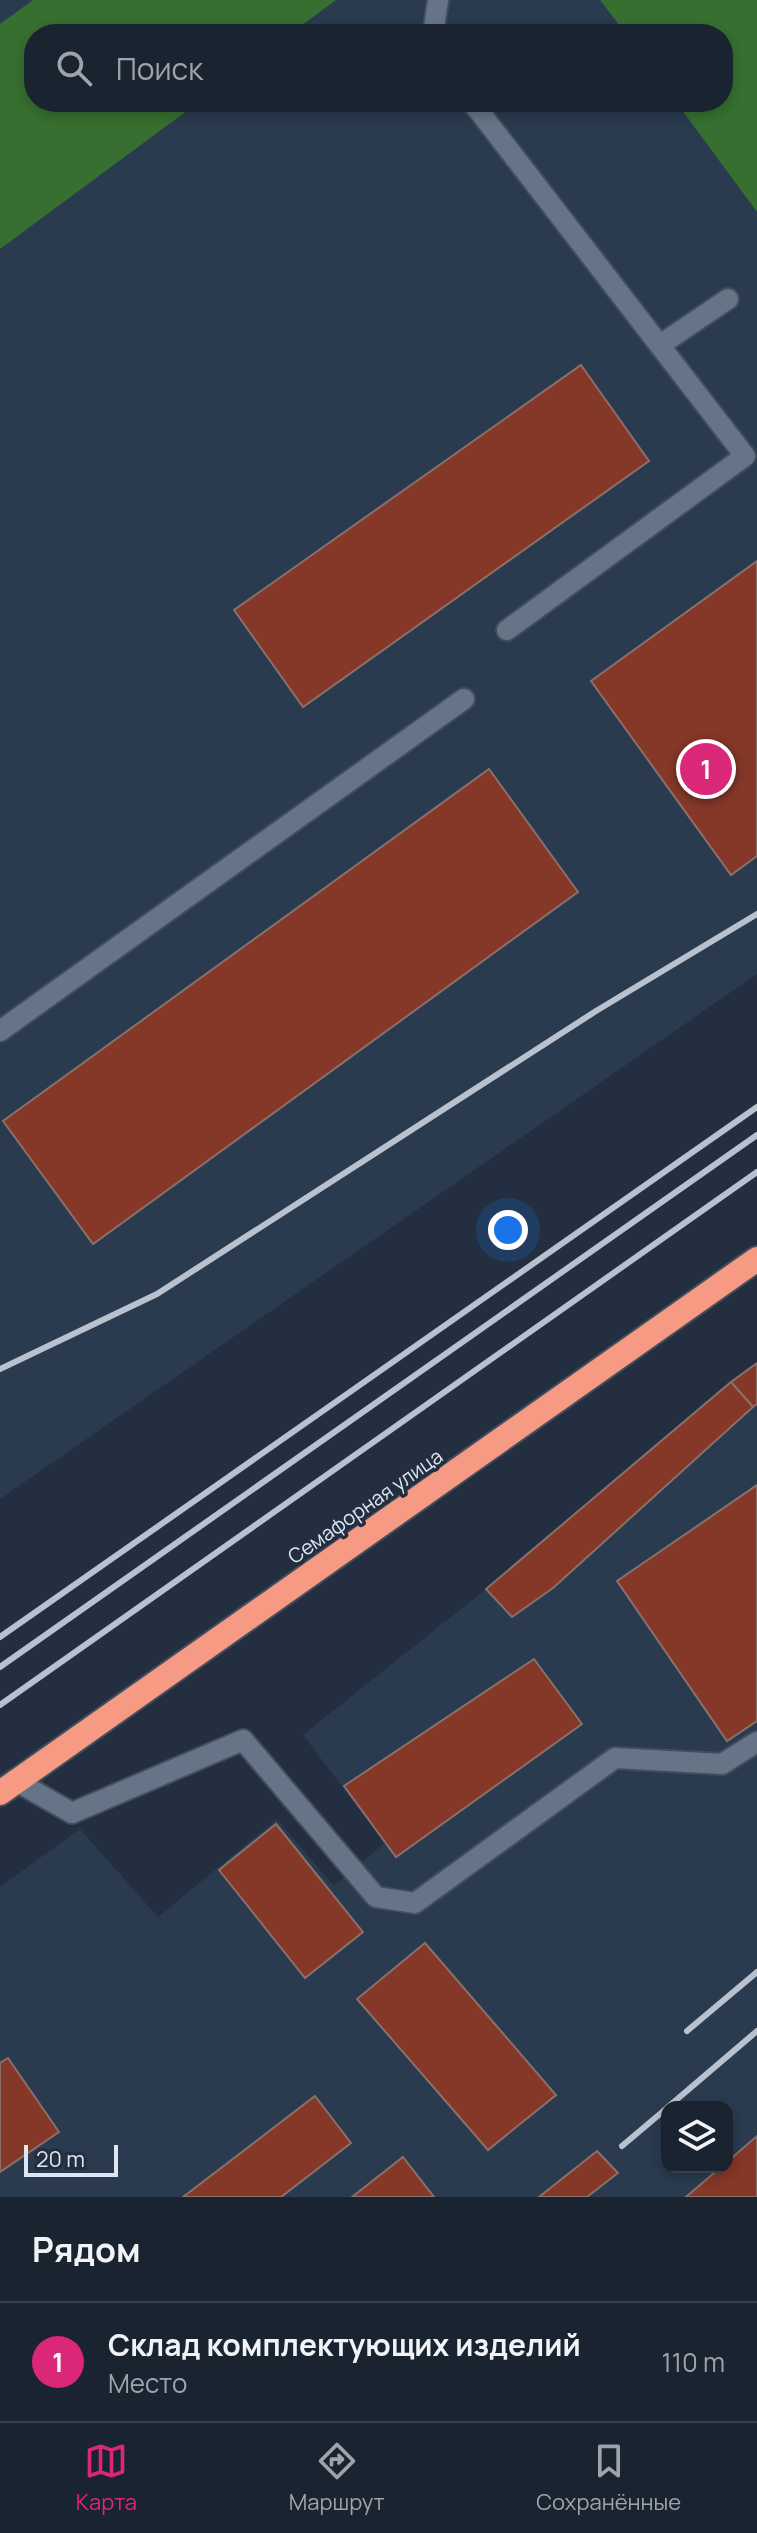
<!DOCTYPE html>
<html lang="ru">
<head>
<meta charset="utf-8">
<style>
  body { margin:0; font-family:Manrope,sans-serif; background:#232b38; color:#f1f3f6 }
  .controls { position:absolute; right:24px; bottom:24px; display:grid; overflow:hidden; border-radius:16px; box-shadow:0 4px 12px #0003 }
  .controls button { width:72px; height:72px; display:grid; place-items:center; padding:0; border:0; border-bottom:2px solid #38404c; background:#1a2330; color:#f1f3f6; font:40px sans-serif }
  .scale { position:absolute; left:24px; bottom:20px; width:94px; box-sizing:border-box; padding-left:8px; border:4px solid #dee6f1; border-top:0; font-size:22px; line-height:28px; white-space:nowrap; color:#dee6f1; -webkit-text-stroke:6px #232f40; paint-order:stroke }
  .you { position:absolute; left:508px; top:1230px; width:28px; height:28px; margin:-20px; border:6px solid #fff; border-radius:50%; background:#1a73e8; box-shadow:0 0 0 12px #1a73e833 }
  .badge { display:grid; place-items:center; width:52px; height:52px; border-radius:50%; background:#db2777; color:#fff; font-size:26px; font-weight:700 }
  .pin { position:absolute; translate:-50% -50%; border:4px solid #fff; box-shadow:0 2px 8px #0006 }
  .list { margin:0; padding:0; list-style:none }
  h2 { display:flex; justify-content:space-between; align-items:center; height:104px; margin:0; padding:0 32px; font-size:34px }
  h2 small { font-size:26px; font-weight:400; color:#9fa4ab }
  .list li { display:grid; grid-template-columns:52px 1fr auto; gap:24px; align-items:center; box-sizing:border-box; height:120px; padding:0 32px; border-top:2px solid #38404c }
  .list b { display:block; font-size:30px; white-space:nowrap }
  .list p { margin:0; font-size:26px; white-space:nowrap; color:#9fa4ab }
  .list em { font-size:26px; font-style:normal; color:#9fa4ab }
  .icon { flex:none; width:44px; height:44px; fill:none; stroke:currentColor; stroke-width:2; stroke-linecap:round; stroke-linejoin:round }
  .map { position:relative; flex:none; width:757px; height:2197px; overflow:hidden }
  .search { position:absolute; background:#1a2330; box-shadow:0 4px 12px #0003; left:24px; right:24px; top:24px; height:88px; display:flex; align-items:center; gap:20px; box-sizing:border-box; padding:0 28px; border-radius:32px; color:#9fa4ab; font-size:30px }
  .sheet { height:224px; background:#1a2330 }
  nav { display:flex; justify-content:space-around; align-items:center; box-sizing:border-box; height:112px; border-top:2px solid #38404c; background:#1a2330; font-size:22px; color:#9fa4ab }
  nav a { display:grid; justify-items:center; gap:4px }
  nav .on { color:#db2777 }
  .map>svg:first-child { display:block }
  .built { fill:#2a3a4f; fill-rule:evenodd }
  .forest { fill:#366f30 }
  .building { fill:#853728; stroke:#8a706a; stroke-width:2 }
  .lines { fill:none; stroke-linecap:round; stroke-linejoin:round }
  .minor-casing { stroke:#434d5b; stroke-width:24 }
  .highway-casing { stroke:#434d5b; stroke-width:28 }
  .minor { stroke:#667488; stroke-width:20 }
  .highway { stroke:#f69a84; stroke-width:24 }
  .rail { stroke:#b8c1cd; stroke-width:6 }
  .labels { text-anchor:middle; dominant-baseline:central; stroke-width:7; stroke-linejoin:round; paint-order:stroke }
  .street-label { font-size:20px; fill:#dee6f1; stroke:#232f40 }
</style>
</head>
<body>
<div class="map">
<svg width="757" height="2197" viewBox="0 0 757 2197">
  <rect width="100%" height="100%" fill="#232f40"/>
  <!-- built -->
  <g class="built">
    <path d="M0,0h757v974l-757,525zM34,34h689v68h-689z"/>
    <path d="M757,1363v834h-757v-310l80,-58 78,88 119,-98 57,67 51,-43 -82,-108 183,-146zM667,2107h60v60h-60z"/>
  </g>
  <!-- forest -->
  <g class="forest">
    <path d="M33,0h303l-46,34h-256v68h165l-199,147v-225z"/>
    <path d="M600,0h157v212l-81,-110h47v-68h-97z"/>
  </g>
  <!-- building -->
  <g class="building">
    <path d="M581,365l68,96 -346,246 -69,-97z"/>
    <path d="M757,561v295l-26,19 -140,-194z"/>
    <path d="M489,769l89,123 -485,352 -90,-123z"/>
    <path d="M757,1363v41l-4,3 -22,-25z"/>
    <path d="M731,1382l22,25 -200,181 -41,29 -26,-28z"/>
    <path d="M757,1485v236l-30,20 -110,-160z"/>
    <path d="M534,1659l48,65 -186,133 -52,-71z"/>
    <path d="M276,1824l87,108 -58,46 -86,-108z"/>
    <path d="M425,1943l131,152 -68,55 -131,-151z"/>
    <path d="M8,2058l51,74 -59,40v-109z"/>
    <path d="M315,2096l36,47 -70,54h-98z"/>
    <path d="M757,2136v61h-71l35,-30h6v-5z"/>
    <path d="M597,2151l21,22 -31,24h-48z"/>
    <path d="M403,2157l31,40h-82z"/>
  </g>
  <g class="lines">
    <defs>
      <g id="minor">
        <path d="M433,34l5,-34"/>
        <path d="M472,102l273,354 -238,174"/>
        <path d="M660,345l68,-46"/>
        <path d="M0,1031l464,-332"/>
        <path d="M16,1781l56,32 171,-73 133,157 39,6 200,-145 107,6 35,-22"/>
      </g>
      <path id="highway" d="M0,1793l757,-534"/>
    </defs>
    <!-- minor casing -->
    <use href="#minor" class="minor-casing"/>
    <!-- highway casing -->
    <use href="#highway" class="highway-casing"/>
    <!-- minor -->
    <use href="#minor" class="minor"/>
    <!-- highway -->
    <use href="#highway" class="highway"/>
    <!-- rail -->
    <g class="rail">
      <path d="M0,1369l157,-75 439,-283 161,-97"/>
      <path d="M0,1637l757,-530"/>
      <path d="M0,1667l757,-532"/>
      <path d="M0,1705l757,-533"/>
      <path d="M687,2031l70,-59"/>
      <path d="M668,2107l89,-76"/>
      <path d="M622,2146l45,-38"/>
    </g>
  </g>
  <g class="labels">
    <!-- street labels -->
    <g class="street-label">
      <text transform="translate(365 1506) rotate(-35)">Семафорная улица</text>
    </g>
  </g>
</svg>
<div class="controls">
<button><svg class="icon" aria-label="layers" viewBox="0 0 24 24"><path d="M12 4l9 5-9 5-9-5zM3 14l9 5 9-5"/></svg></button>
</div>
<div class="scale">20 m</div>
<div class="you"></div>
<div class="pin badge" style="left:706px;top:769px">1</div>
<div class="search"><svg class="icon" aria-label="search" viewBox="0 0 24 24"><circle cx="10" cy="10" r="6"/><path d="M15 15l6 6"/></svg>Поиск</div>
</div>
<section class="sheet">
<h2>Рядом<small></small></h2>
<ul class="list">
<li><span class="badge">1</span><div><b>Склад комплектующих изделий</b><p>Место</p></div><em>110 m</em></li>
</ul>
</section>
<nav>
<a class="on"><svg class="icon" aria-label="map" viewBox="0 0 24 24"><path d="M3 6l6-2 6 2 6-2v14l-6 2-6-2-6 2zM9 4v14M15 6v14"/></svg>Карта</a>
<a><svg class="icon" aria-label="directions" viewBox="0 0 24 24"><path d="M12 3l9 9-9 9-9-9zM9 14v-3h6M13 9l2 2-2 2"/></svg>Маршрут</a>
<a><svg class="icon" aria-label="saved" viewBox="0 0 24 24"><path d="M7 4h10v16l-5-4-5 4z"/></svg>Сохранённые</a>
</nav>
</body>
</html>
